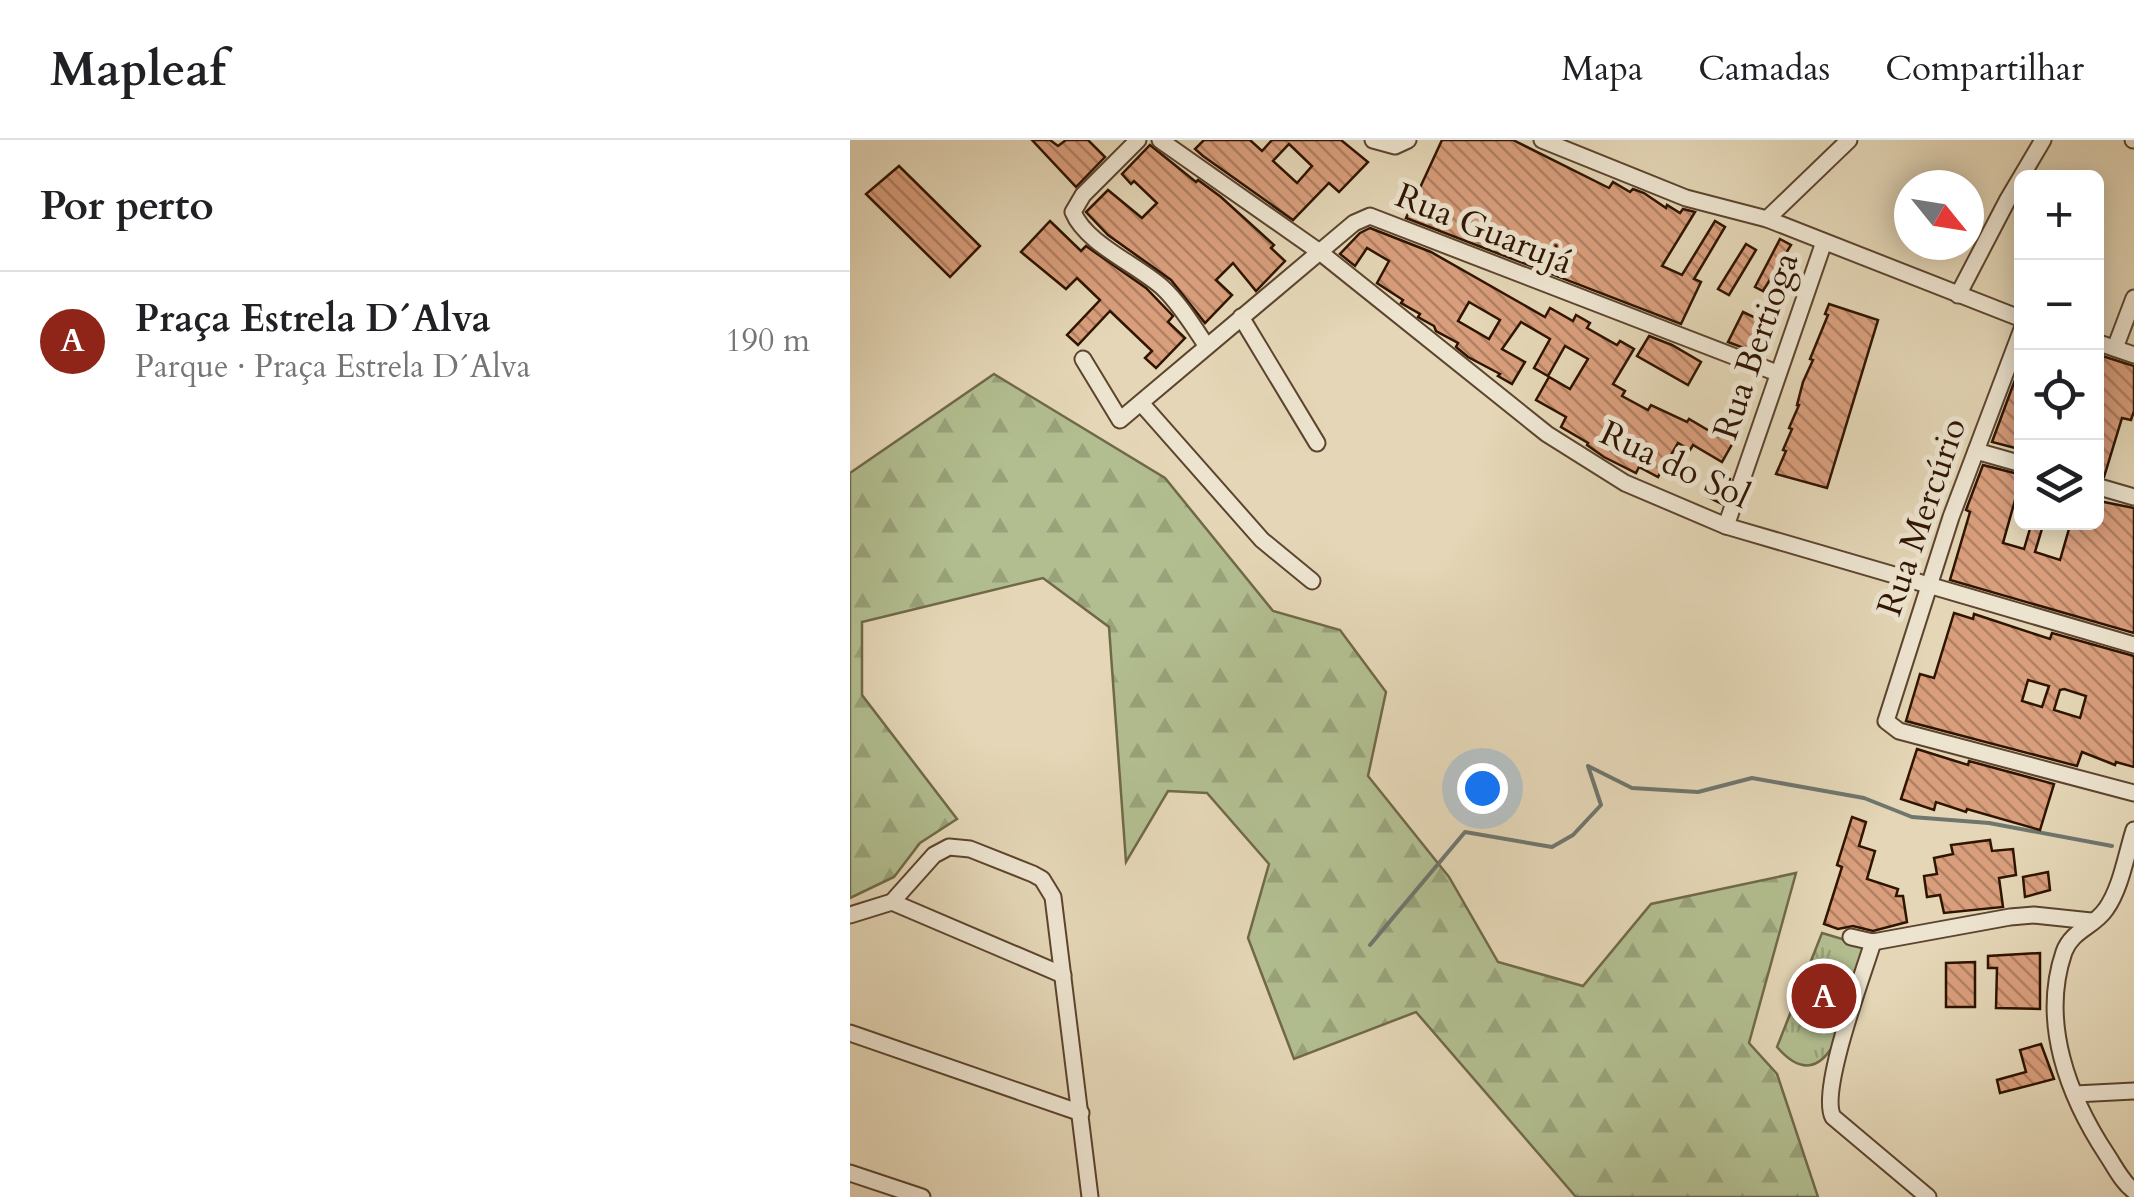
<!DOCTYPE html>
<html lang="pt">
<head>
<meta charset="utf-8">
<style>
  body { margin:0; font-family:Cardo,serif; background:#f6f6f6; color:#202124 }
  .controls { position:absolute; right:30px; top:30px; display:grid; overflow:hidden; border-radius:15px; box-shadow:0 5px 25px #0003 }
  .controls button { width:90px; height:90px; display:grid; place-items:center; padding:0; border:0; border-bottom:2px solid #e0e0e0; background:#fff; color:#202124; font:50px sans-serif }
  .compass { position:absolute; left:1044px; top:30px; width:90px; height:90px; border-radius:50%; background:#fff; box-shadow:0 5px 25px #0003; rotate:120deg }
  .you { position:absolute; left:632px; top:648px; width:35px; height:35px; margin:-25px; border:8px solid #fff; border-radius:50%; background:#1a73e8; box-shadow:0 0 0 15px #1a73e833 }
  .badge { display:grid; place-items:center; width:65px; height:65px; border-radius:50%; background:#8f2418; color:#fff; font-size:32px; font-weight:700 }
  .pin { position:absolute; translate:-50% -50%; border:5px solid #fff; box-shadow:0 2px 10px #0006 }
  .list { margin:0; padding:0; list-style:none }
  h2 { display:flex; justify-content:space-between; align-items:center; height:130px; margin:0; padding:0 40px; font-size:42px }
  h2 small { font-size:32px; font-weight:400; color:#757577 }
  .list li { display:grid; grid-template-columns:65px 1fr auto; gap:30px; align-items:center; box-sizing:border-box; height:140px; padding:0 40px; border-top:2px solid #e0e0e0 }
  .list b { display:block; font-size:38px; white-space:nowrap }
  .list p { margin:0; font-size:32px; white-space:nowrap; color:#757577 }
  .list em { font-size:32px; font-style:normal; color:#757577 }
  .icon { flex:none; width:55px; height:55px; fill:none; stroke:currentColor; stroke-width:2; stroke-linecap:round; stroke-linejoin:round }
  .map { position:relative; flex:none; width:1284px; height:1057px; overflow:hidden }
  header { display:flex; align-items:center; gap:60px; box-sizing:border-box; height:140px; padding:0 50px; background:#fff; border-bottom:2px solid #e0e0e0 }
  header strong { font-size:48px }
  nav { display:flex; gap:55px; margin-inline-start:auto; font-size:35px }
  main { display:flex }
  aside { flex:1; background:#fff }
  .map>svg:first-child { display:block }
  .forest { fill:url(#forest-firs); stroke:#706948; stroke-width:2.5 }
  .park { fill:url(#park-tufts); stroke:#706948; stroke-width:2.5 }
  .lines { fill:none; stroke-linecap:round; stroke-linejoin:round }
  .stream { stroke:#6f766e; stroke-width:4 }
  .building { fill:url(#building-back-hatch); stroke:#2f1400; stroke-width:2.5; fill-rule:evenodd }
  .street-casing { stroke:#5c442e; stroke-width:19 }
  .street { stroke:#ede4d0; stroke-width:15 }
  .labels { text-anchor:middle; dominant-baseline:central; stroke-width:10; stroke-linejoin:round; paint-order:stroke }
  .street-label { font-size:35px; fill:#2f1400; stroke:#ede4d0 }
</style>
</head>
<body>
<header>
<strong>Mapleaf</strong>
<nav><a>Mapa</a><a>Camadas</a><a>Compartilhar</a></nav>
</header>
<main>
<aside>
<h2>Por perto<small></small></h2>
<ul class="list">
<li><span class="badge">A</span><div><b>Praça Estrela D´Alva</b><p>Parque · Praça Estrela D´Alva</p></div><em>190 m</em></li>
</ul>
</aside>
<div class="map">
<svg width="1284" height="1057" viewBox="0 0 1284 1057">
  <defs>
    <pattern id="forest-firs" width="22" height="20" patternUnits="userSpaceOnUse" patternTransform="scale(2.5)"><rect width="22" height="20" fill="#b2be90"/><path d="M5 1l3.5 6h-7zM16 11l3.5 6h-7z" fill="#99a27a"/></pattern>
    <pattern id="park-tufts" width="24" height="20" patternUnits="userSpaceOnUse" patternTransform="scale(2.5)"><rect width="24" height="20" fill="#b2be90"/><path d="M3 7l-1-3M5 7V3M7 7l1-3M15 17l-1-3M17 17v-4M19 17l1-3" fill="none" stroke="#99a27a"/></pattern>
    <pattern id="building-back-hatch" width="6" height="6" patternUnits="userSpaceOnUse" patternTransform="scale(2.5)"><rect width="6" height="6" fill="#d99e7c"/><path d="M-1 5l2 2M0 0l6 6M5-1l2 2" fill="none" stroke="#b08063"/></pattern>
  </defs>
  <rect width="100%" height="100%" fill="#e4d6b6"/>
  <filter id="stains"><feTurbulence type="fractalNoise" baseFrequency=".002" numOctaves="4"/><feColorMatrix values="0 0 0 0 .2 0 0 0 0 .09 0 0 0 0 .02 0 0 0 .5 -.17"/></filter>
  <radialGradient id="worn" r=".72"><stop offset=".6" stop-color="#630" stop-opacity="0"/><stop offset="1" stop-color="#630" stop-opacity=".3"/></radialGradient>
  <!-- forest -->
  <path class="forest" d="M144,234l171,104 108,133 67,19 46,62 -18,84 81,101 49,85 85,24 68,-82 145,-31 -47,170 28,31 41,123h-242l-160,-185 -122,47 -46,-121 21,-74 -62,-71 -39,-2 -42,71 -17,-235 -66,-49 -181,44v73l95,124 -37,24 -26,34 -44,21v-425z"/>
  <!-- park -->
  <path class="park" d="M972,793l44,13c-11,37 -32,167 -89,101z"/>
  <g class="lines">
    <!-- stream -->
    <path class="stream" d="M520,805l95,-113 87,15 21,-12 28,-30 -13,-39 44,22 66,4 54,-14 112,20 48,19 77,6 123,23"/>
  </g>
  <!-- building -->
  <g class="building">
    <path d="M182,0h18l8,6 8,-6h22l17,17 -29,30z"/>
    <path d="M354,0h46l12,11 10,-11h69l27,22 -29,30 -10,-9 -36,37 -90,-64 -8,-7zM439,4l23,22 -15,17 -24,-22z"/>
    <path d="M592,0h71l96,48 4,-6 17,10 3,-3 11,4 22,15 1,-3 13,8 3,-4 12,3 -33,54 20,9 33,-54 10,6 -31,52 7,3 -20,42 -275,-106z"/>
    <path d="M300,5l46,37 2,-2 23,17 53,48 -3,3 14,13 -29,30 -23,-28 -17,17 16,15 -27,28 -34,-43 -63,-45 -22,-23 22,-22 34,28 15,-15 -23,-22 -3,3 -9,-10z"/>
    <path d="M49,26l81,80 -30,31 -84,-83z"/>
    <path d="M200,81l31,30 5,-5 60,42 27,28 -5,6 17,16 -29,30 -11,-10 7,-7 -42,-40 -32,34 -11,-10 33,-35 -23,-22 -11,11 -45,-37z"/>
    <path d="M520,88l61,24 114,65 5,-9 23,13 3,-6 14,8 -3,5 30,17 3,-4 14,8 -21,35 12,7 -3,5 26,14 3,-5 36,17 2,-3 29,17 3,-5 14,8 -13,23 -29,-17 -3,5 -12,-7 -20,34 -19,-10 -3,6 -32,-16 -17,-12 1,-2 -27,-16 5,-10 -30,-17 13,-23 21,12 18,-30 -23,-13 -17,30 -14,-8 16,-29 -29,-17 -19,27 23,13 -13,22 -14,-8 2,-2 -32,-17 -12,-10 2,-4 -22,-12 -2,-5 -16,-9 2,-3 -19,-11 2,-3 -26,-17 12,-22 -22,-13 -12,18 -15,-12 20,-21zM619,162l31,18 -11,19 -31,-18z"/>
    <path d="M930,99l11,6 -28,46 -8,-4z"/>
    <path d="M896,104l10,6 -27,45 -11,-6z"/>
    <path d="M979,164l49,16 -51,168 -51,-14 10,-23 -3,-1 9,-21 -3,-1 10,-23h-2l6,-23 10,-22 -3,-1 18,-44 -3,-1z"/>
    <path d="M893,172l32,15 -13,28 -34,-13z"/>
    <path d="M799,196l23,9 29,17 -13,23 -51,-29z"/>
    <path d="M1246,214l38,12v45l-3,9 -9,-2 -18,59 -8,-2z"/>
    <path d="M1169,229h3v59l-7,20 -23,-6z"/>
    <path d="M1133,325l39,10 -19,68 21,6 8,-27h12l-9,30 25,8 11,-38h25l3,-21 35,7v125l-184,-53 20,-68 -4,-2z"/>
    <path d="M871,334l9,5 -8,25 -14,-7z"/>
    <path d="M1104,473l19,6 1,-5 76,25 2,-6 82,23v111l-18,-5 -1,3 -33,-13 -5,14 -171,-45 14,-47 14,4zM1178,540l21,6 -7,21 -20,-6zM1214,549l22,7 -6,22 -26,-8 6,-20z"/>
    <path d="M1067,609l51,16 1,-4 85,23 -14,46 -73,-21 -1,3 -30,-10 -2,8 -33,-11z"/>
    <path d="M1002,677l14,5 -7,24 16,5 -8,28 31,10 -2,7h7l4,26 -34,9 -20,-5 -15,3 -14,-5 18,-57 -5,-2z"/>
    <path d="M1140,700l2,11 21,-2 3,26 -17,3 4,29 -59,6 -4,-18 -13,2 -3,-21 13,-2 -3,-16 19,-4 -2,-9z"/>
    <path d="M1198,732l2,18 -25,7 -2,-20z"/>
    <path d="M1190,813v56l-44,-1 1,-40h-9v-12z"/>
    <path d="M1125,822v45h-29v-44z"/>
    <path d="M1191,904l13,35 -54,14 -3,-13 29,-8 -6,-22z"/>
  </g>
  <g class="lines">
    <defs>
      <g id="street">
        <path d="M288,0l-55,55 -10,17c13,32 65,53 90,76 17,16 30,38 43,57"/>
        <path d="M310,0l161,113 226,181 78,49 101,43 408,119"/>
        <path d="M523,0l22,6 13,-6"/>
        <path d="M692,0l144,58 81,21 255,100"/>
        <path d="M1283,0h1"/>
        <path d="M917,79l82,-79"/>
        <path d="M1108,155l50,-96 35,-59"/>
        <path d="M391,177l76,126"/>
        <path d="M1172,189l-71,188 -65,204 13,10 235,62"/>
        <path d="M1246,202l38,13"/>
        <path d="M1265,208l19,-50"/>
        <path d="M233,219l37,61 234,-197 16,-7 407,157"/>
        <path d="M291,263l121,137 50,41"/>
        <path d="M1126,311l46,13"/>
        <path d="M1246,346l38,11"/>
        <path d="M876,386l98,-284"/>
        <path d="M1284,690c-8,25 -13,58 -28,79 -12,18 -34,21 -42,43 -24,70 4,144 43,203 8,12 15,27 27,36"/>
        <path d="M42,762l171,73"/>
        <path d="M0,775l42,-13 42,-47 15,-8 21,2 63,25 9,5 11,18 37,300"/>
        <path d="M1001,797l22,5 137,-25 24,-2 57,6"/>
        <path d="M1023,802c-10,33 -54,149 -40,175l95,80"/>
        <path d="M0,893l231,80"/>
        <path d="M1225,954l59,-3"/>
        <path d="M0,1033l72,24"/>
      </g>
    </defs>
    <!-- street casing -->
    <use href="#street" class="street-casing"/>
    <!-- street -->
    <use href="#street" class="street"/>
  </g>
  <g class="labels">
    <!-- street labels -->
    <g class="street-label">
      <text transform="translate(634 89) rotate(22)">Rua Guarujá</text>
      <text transform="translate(906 206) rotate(-71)">Rua Bertioga</text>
      <text transform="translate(825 325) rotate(25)">Rua do Sol</text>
      <text transform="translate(1072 377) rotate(-71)">Rua Mercúrio</text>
    </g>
  </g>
  <rect width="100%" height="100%" filter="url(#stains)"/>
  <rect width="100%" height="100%" fill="url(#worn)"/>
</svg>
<div class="controls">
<button>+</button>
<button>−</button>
<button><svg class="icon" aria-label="locate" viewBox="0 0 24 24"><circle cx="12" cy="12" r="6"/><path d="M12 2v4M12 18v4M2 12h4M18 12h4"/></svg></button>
<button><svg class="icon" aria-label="layers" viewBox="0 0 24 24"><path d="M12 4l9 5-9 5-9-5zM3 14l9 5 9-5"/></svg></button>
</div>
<svg class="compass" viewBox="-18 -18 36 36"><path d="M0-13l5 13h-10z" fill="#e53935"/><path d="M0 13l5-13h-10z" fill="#757577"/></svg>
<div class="you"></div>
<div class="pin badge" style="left:974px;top:856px">A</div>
</div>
</main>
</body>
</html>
